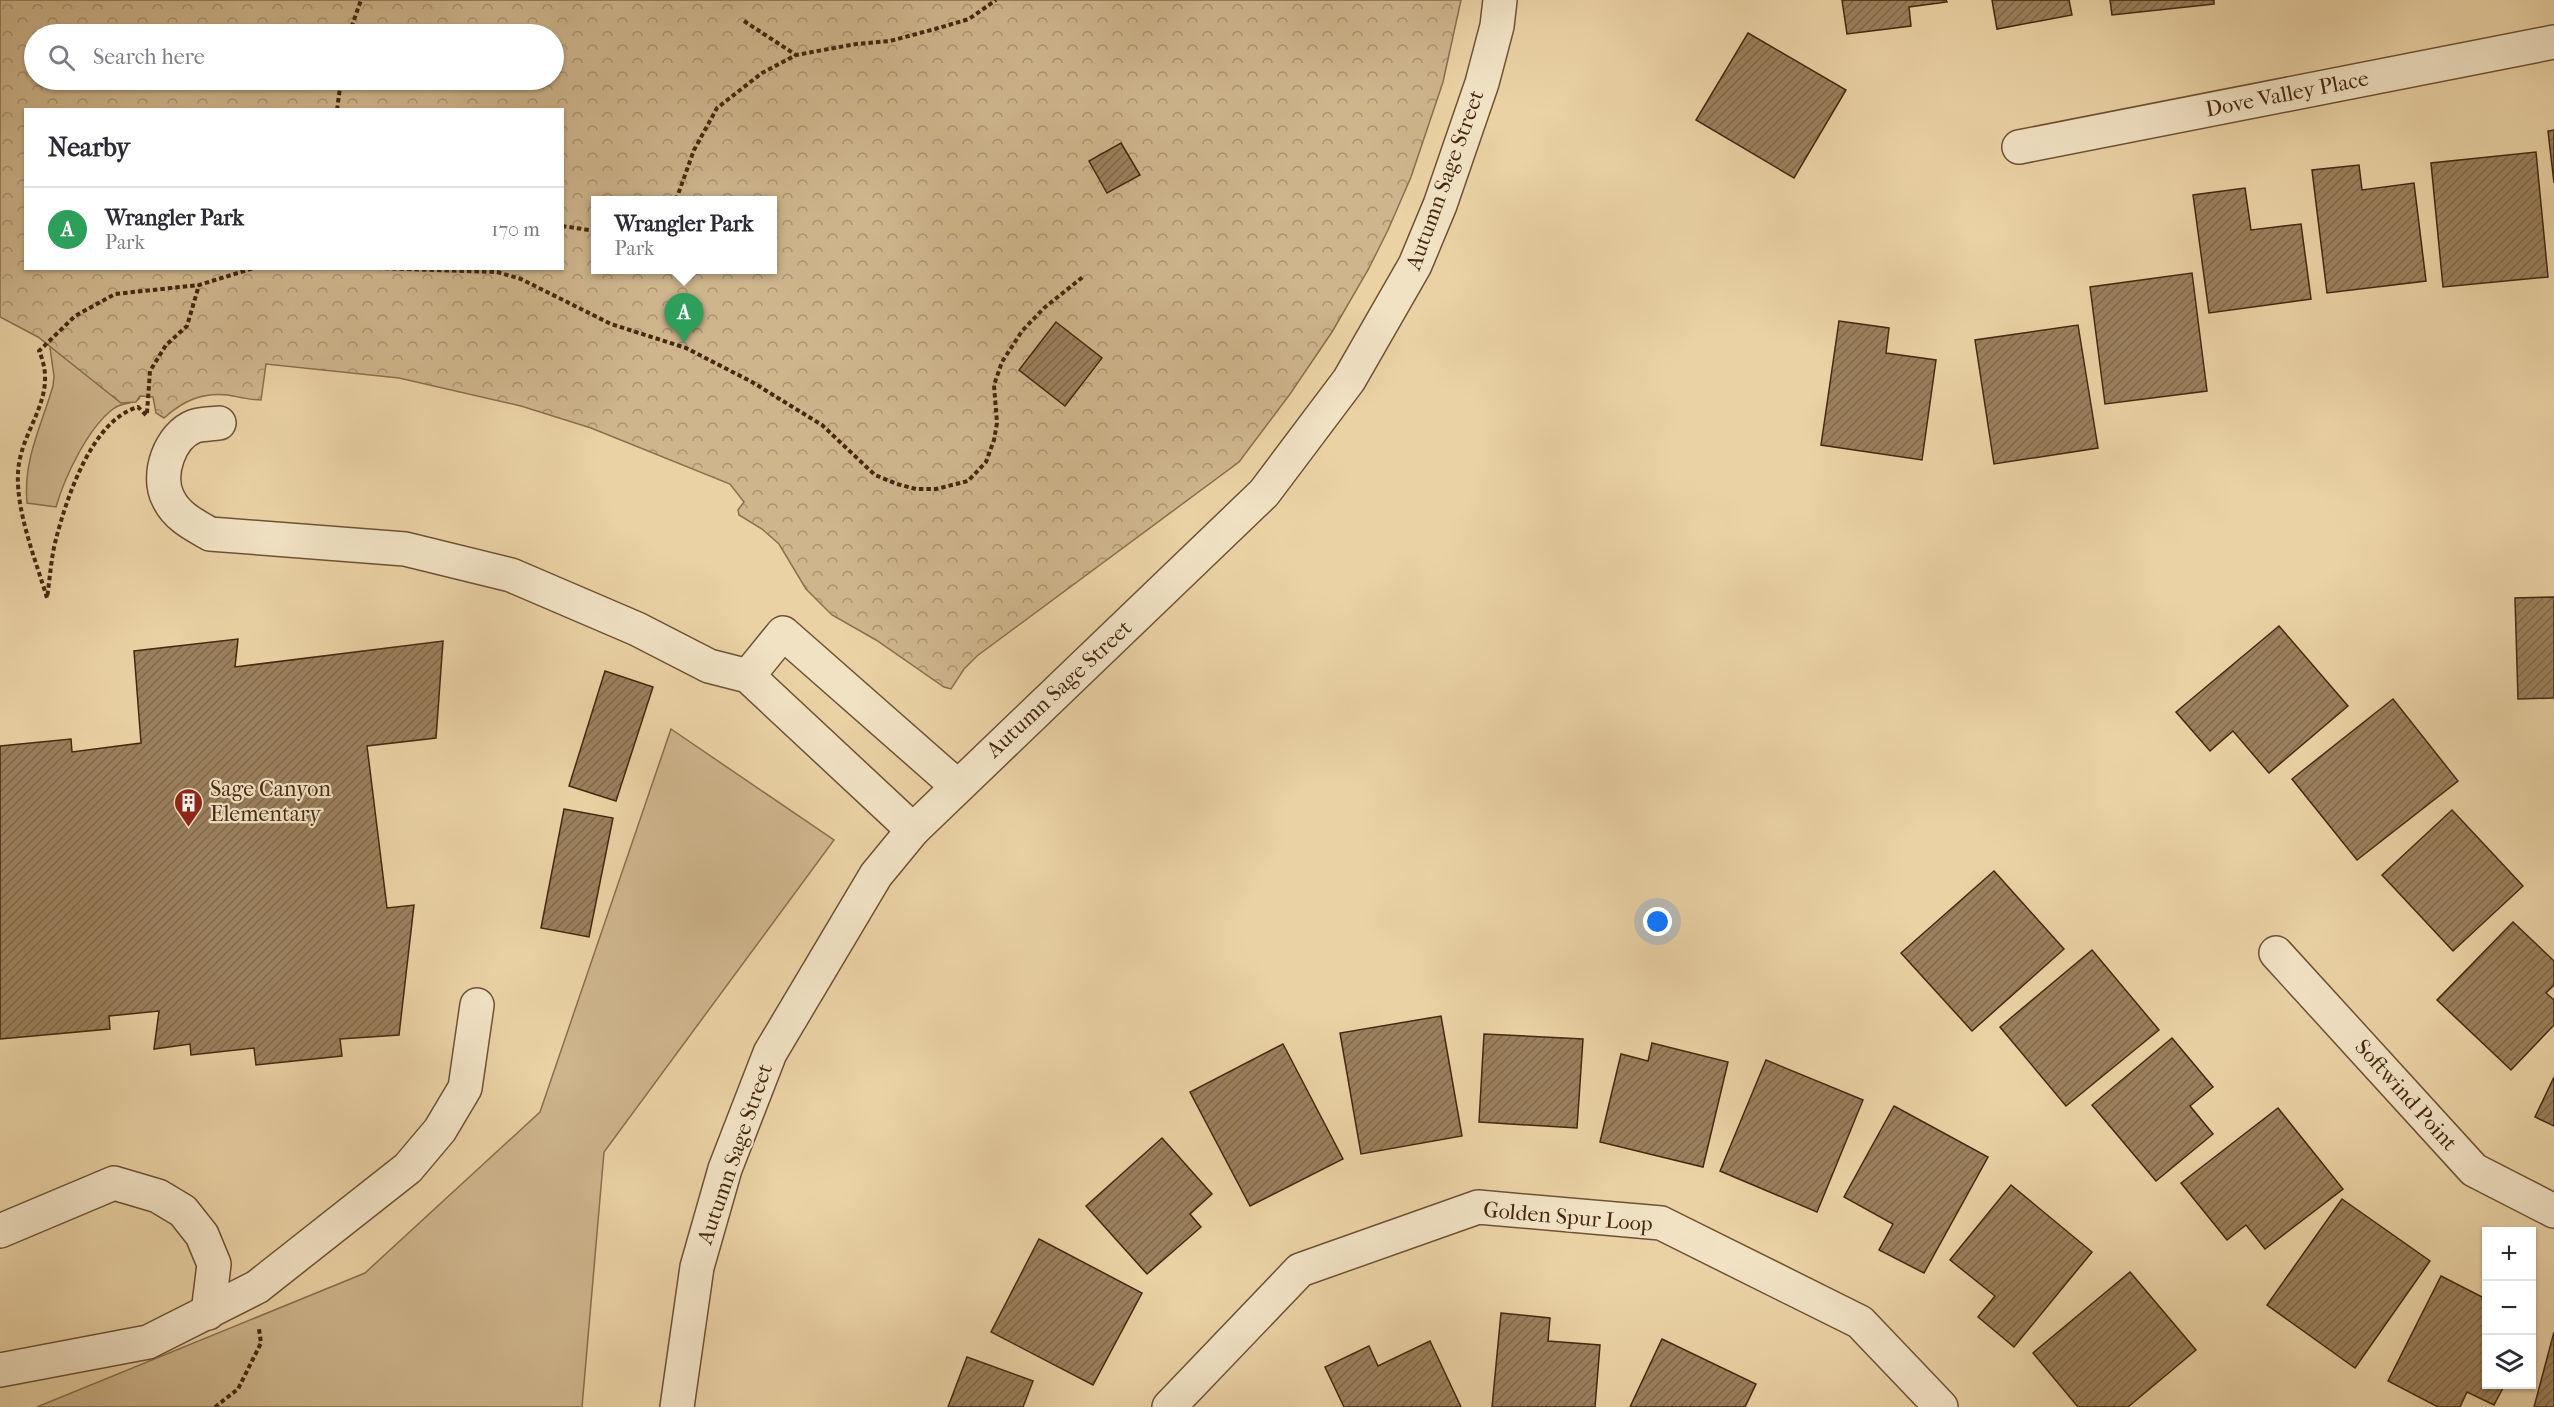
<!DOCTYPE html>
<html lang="en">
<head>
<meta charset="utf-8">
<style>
  body { margin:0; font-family:"IM FELL French Canon",serif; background:#f7f7f7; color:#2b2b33 }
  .controls { position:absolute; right:18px; bottom:18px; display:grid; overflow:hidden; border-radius:0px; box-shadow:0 2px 4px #0004 }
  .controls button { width:54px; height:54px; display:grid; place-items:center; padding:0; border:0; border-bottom:2px solid #e1e1e2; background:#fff; color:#2b2b33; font:30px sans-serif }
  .you { position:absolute; left:1658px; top:922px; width:21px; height:21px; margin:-15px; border:4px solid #fff; border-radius:50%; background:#1a73e8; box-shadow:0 0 0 9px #1a73e833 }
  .badge { display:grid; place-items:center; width:39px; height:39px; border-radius:50%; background:#b45309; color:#fff; font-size:20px; font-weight:700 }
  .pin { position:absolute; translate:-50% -50px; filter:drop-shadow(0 2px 3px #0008) }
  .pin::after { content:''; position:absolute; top:32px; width:21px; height:18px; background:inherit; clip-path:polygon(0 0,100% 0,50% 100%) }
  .popup { position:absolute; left:591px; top:196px; width:186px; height:78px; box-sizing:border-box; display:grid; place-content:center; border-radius:0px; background:#fff; filter:drop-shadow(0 2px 4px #0005); font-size:20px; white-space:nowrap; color:#7c7c81 }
  .popup b { font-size:22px; color:#2b2b33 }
  .popup::after { content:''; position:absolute; left:50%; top:100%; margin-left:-12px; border:12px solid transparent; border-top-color:#fff }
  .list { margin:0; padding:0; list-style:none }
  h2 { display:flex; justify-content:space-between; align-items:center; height:78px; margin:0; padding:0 24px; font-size:26px }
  h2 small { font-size:20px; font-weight:400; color:#7c7c81 }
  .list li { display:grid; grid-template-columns:39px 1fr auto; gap:18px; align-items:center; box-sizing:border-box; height:84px; padding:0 24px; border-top:2px solid #e1e1e2 }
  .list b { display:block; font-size:22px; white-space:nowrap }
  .list p { margin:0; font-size:20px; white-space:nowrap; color:#7c7c81 }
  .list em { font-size:20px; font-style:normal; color:#7c7c81 }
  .icon { flex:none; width:33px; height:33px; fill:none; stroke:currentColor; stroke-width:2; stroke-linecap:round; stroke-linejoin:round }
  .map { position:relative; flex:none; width:2554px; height:1407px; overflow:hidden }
  .search { position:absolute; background:#fff; box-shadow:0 2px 4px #0004; left:24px; top:24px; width:540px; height:66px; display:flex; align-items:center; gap:15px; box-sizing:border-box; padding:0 21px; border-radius:33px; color:#7c7c81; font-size:22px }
  .panel { position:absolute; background:#fff; box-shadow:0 2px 4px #0004; left:24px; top:108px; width:540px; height:162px; border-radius:0px }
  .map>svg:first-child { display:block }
  .green { fill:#ceb58c; stroke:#8a6e4e; stroke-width:1.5 }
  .park { fill:url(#park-crowns); stroke:#8a6e4e; stroke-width:1.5; fill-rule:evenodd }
  .building { fill:url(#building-hatch); stroke:#45280f; stroke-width:1.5 }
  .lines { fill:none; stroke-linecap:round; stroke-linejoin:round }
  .minor-casing { stroke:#6e5234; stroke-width:36 }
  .path { stroke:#45280f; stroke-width:4; stroke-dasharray:4.5 3; stroke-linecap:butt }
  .minor { stroke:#f1e2c4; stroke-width:33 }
  .labels { text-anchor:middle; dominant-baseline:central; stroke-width:4.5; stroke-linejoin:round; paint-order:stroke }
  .street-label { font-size:22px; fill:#45280f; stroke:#f1e2c4 }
  .poi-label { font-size:22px; fill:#45280f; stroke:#f1e2c4; text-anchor:start }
</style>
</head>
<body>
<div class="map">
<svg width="2554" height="1407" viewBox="0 0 2554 1407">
  <defs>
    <pattern id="park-crowns" width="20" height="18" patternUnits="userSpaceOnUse" patternTransform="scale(1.5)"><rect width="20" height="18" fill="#ceb58c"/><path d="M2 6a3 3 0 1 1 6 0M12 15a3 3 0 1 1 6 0" fill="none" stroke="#a99371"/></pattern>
    <pattern id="building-hatch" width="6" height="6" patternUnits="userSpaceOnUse" patternTransform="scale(1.5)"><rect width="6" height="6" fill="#9b805d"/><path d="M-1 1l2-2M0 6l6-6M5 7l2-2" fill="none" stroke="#80694b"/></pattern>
  </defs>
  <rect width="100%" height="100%" fill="#ead2a5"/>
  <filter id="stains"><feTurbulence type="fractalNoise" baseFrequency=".00333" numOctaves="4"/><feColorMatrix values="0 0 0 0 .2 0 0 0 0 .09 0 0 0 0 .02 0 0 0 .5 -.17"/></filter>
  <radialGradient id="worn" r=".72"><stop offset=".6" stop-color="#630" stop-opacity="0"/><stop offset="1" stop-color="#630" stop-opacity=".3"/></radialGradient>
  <!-- green -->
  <g class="green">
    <path d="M78,323l79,21 -18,55c-8,6 -17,3 -26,10 -25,19 -48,67 -57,98l-29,-4c-4,-43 14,-76 26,-117l1,-10 -4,-28z"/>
    <path d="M671,729l163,111 -230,312 -22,255h-545l328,-134 175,-161z"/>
  </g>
  <!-- park -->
  <path class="park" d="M0,0h1461l-18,82 -32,95 -23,53 -20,40 -36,62 -42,62 -51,68 -262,194 -13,13 -13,20 -7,-2 -68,-47 -44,-25 -26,-26 -27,-45 -17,-15 -23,-14 -1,-5 6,-8 -14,-18 -139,-56 -70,-22 -122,-28 -133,-14 -5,36c-11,0 -22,-3 -33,-5 -26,-3 -45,6 -64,23l-8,-5 -3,-16 -13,-1 -4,6 -15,1 -83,-66 -38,-20zM34,34h520v46h-520zM26,110h536v158h-536zM596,200h176v70h-176z"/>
  <!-- building -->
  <g class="building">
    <path d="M1842,0h104l1,2 -38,5 2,19 -64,8z"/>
    <path d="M1992,0h77l3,15 -75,14z"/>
    <path d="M2110,0h104v4l-102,11z"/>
    <path d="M1748,33l98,57 -52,88 -98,-58z"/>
    <path d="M2554,130v53l-6,-52z"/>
    <path d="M1121,143l19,32 -33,18 -18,-32z"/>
    <path d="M2536,152l12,125 -105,10 -12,-124z"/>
    <path d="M2359,165l3,25 52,-7 12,98 -99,12 -15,-123z"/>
    <path d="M2245,188l6,42 50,-6 10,75 -102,14 -16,-118z"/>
    <path d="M2192,273l15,118 -102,13 -15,-117z"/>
    <path d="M1839,321l50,7 -3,25 50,7 -14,100 -101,-15z"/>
    <path d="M1056,322l46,36 -37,48 -46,-36z"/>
    <path d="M2078,325l20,123 -104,16 -19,-124z"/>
    <path d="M2554,597v101l-36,1 -3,-101z"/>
    <path d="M2279,626l69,80 -79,67 -36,-42 -23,20 -34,-39z"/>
    <path d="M238,639l-3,28 208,-26 -7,97 -69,8 20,162 27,-3 -15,130 -59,4 2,17 -86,9 -2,-17 -63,7 -1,-11 -36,5 5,-38 -50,5 1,13 -110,10v-293l71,-7 1,13 69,-9 -7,-92z"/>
    <path d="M605,671l48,16 -37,114 -47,-15z"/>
    <path d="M2393,699l65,82 -101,79 -65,-81z"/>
    <path d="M564,809l49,9 -24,119 -48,-9z"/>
    <path d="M2452,810l71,76 -70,65 -71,-76z"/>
    <path d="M1994,871l70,78 -92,82 -71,-78z"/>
    <path d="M2513,922l41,39v24l-8,8 8,7v25l-43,45 -74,-70z"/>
    <path d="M2092,950l67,80 -93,76 -66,-79z"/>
    <path d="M1441,1016l21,120 -101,18 -21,-121z"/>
    <path d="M1484,1034l99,5 -6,89 -98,-6z"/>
    <path d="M2172,1038l41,49 -23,19 23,28 -57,47 -64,-76z"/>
    <path d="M1652,1043l76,19 -25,105 -103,-25 21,-88 27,7z"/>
    <path d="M1283,1044l60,115 -93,47 -60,-114z"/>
    <path d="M1766,1060l97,40 -46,112 -97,-41z"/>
    <path d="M2554,1077v49l-19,-9z"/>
    <path d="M1894,1106l94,51 -64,116 -45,-23 14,-26 -49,-27z"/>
    <path d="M2278,1108l65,81 -78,60 -19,-24 -19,15 -46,-57z"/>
    <path d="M1162,1138l50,56 -22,20 11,13 -54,47 -61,-68z"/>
    <path d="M2011,1185l81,67 -78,95 -36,-30 17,-21 -45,-36z"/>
    <path d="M2342,1199l88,62 -75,107 -88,-63z"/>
    <path d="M1039,1239l103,54 -49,92 -102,-53z"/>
    <path d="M2130,1272l66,78 -68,57h-50l-45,-54z"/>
    <path d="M2441,1276l45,23v85h19l-11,21 -27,-13 -7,15h-22l-50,-26z"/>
    <path d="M1501,1313l49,5 -2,23 52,4 -5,62h-103z"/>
    <path d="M2554,1332v75h-20z"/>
    <path d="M1662,1339l94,45 -11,23h-115z"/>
    <path d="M1430,1341l31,66h-117l-19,-40 44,-21 9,20z"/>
    <path d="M967,1357l66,24 -10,26h-75z"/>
  </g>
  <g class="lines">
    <defs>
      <g id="minor">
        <path d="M2019,147l535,-105"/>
        <path d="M219,423c-8,1 -17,1 -24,3 -25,9 -39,49 -27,72 8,18 26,27 42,36l195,15 106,26 126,54 72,37 39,10 165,154"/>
        <path d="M748,676l35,-43 174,153"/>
        <path d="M2276,953l198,217 80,41"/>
        <path d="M0,1231l114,-48 44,13 25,15 19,24 12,29 -6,49"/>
        <path d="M0,1370l148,-28 109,-55 151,-119 32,-38 25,-42 12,-83"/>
        <path d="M677,1407l20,-140 28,-98 45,-116 106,-178 37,-45 351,-337 85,-113 66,-115 25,-60 42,-122 15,-57 3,-26"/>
        <path d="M1169,1407l131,-137 178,-63 183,16 199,99 81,85"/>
      </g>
    </defs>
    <!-- minor casing -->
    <use href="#minor" class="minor-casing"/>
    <!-- path -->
    <g class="path">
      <path d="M744,21l52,34"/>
      <path d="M349,34l12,-34"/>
      <path d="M337,110l4,-30"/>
      <path d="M676,200l18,-50 23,-42 45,-35 34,-18 60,-11 34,-3 45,-12 34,-10 27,-19"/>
      <path d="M562,226l34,5"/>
      <path d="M377,268l120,4 24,7 90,45 75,24 66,34 70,43 53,50 22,9 19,5h20l32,-8 18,-19 8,-22 3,-17 -3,-38 8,-23 20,-31 22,-23 40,-32"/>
      <path d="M147,413l3,-42 16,-26 21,-19 12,-41"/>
      <path d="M146,415l-8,-8c-46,13 -71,90 -82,132 -5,19 -6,39 -9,59 -11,-37 -31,-86 -29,-125 2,-45 42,-75 21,-122l36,-35 40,-22 84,-9 55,-17"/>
      <path d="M215,1407l23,-18 23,-46 -2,-14"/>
    </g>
    <!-- minor -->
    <use href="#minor" class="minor"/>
  </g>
  <!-- icons -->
  <defs>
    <symbol id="building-pin" viewBox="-11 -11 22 30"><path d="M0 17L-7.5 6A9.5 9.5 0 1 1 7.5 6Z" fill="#8f2418" stroke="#f1e2c4"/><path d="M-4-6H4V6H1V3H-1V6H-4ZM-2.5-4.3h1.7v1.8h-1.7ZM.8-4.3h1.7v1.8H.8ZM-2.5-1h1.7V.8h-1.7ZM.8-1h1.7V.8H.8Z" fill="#fff"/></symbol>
  </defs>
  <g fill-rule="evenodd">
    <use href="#building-pin" x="172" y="786" width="33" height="45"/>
  </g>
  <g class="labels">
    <!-- street labels -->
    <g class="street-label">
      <text transform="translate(2287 94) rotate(-11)">Dove Valley Place</text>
      <text transform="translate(1445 180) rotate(-70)">Autumn Sage Street</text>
      <text transform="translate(1059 689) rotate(-43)">Autumn Sage Street</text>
      <text transform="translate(2406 1095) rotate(48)">Softwind Point</text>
      <text transform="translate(735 1154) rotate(-71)">Autumn Sage Street</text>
      <text transform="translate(1568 1217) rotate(5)">Golden Spur Loop</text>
    </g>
    <!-- poi labels -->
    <g class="poi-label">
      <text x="210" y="789">Sage Canyon<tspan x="210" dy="25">Elementary</tspan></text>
    </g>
  </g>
  <rect width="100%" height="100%" filter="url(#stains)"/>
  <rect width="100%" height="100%" fill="url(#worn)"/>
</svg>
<div class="controls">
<button>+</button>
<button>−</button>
<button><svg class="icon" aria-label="layers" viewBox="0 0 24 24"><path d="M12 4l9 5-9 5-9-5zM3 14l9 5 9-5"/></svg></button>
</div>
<div class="you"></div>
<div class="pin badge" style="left:684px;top:343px;background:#2e9e5b">A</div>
<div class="popup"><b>Wrangler Park</b>Park</div>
<div class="search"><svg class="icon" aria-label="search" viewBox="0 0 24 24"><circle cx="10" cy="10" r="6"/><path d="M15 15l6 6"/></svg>Search here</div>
<section class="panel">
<h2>Nearby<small></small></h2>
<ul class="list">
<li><span class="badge" style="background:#2e9e5b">A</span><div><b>Wrangler Park</b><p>Park</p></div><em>170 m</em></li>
</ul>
</section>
</div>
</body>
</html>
